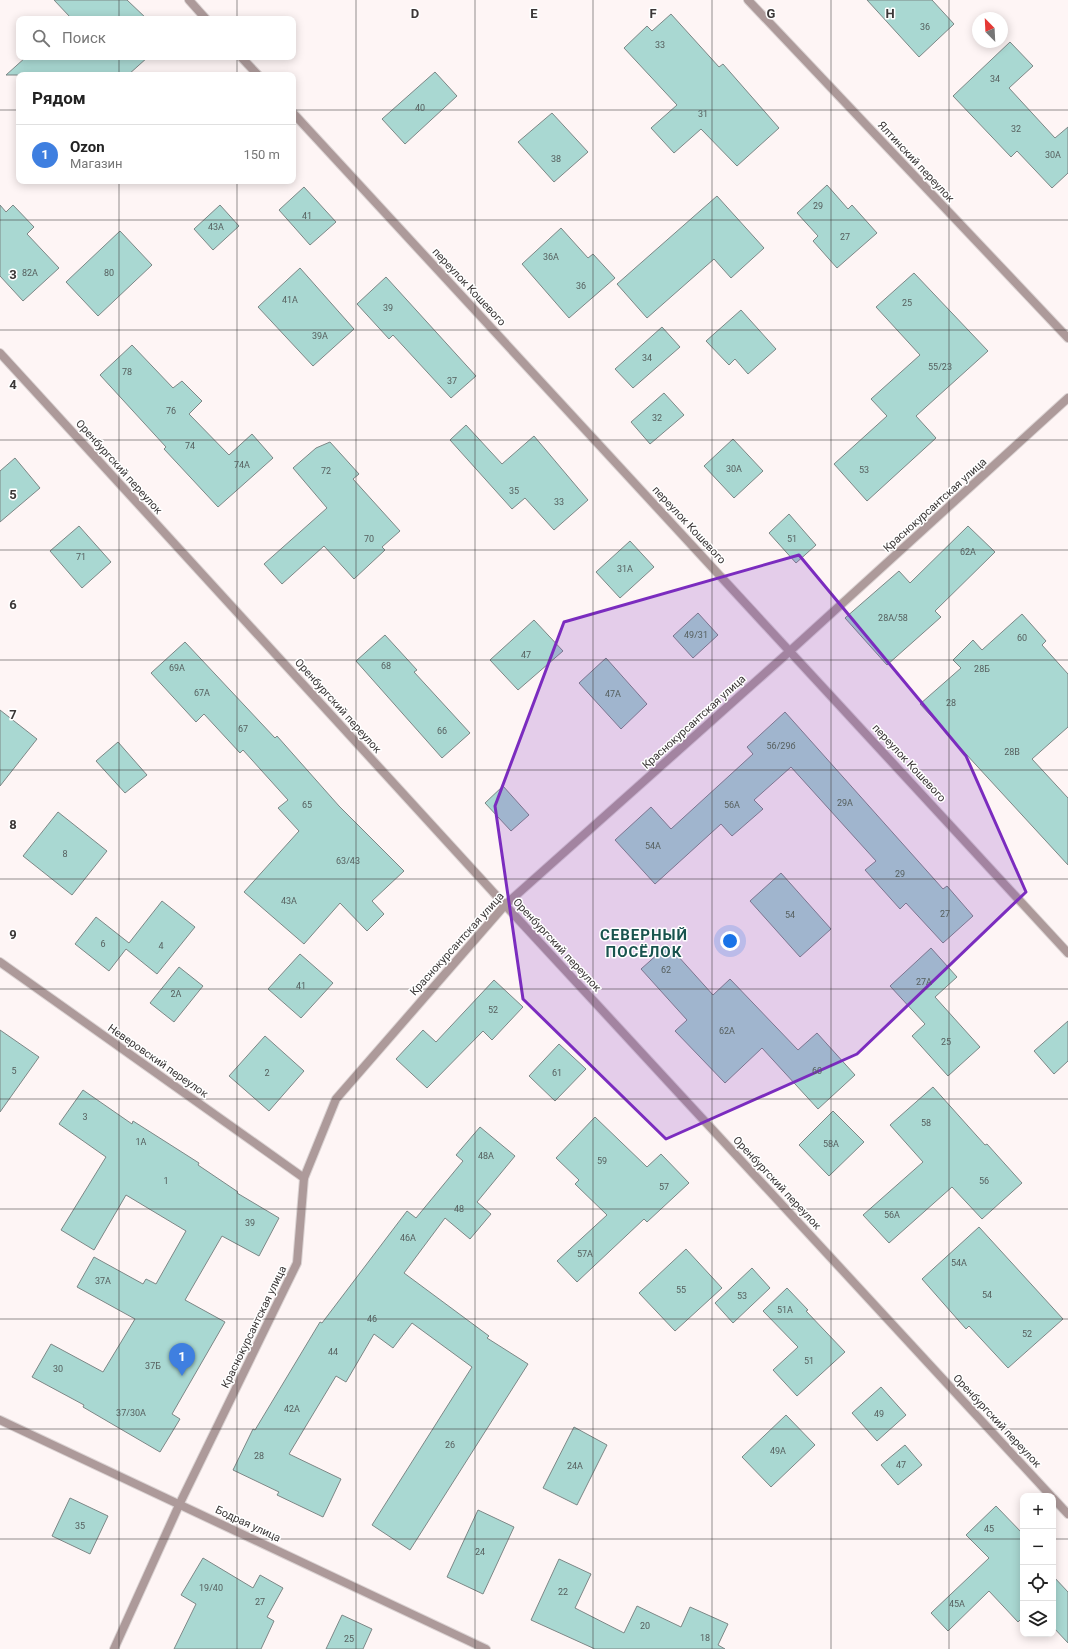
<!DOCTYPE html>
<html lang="ru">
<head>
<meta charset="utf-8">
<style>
  body { margin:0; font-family:Roboto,sans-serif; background:#f6f6f6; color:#222 }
  .controls { position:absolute; right:12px; bottom:12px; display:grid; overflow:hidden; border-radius:8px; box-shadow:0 2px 10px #0003 }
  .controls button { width:36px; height:36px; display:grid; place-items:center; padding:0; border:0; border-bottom:1px solid #e0e0e0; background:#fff; color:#222; font:20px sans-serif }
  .compass { position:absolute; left:972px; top:12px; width:36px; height:36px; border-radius:50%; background:#fff; box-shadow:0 2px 10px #0003; rotate:336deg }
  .you { position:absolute; left:730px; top:941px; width:14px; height:14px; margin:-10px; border:3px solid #fff; border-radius:50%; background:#1a73e8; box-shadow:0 0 0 6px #1a73e833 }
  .badge { display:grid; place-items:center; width:26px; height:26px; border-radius:50%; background:#226c66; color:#fff; font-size:13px; font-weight:700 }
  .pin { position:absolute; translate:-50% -33px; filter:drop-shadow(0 1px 2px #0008) }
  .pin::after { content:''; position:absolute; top:21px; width:14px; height:12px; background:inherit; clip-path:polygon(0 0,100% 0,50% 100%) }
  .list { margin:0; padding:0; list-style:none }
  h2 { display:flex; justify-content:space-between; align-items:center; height:52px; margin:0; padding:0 16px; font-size:17px }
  h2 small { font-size:13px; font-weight:400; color:#767676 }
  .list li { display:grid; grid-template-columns:26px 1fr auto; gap:12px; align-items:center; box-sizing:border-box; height:60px; padding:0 16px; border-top:1px solid #e0e0e0 }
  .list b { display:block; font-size:15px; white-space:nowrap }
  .list p { margin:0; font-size:13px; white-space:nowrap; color:#767676 }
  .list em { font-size:13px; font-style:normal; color:#767676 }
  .icon { flex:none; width:22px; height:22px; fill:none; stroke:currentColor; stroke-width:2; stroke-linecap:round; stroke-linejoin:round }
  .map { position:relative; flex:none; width:1068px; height:1649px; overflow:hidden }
  .search { position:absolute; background:#fff; box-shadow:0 2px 10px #0003; left:16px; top:16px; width:280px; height:44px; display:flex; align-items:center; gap:10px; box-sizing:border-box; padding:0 14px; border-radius:8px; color:#767676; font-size:15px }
  .panel { position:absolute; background:#fff; box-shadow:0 2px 10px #0003; left:16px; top:72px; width:280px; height:112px; border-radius:8px }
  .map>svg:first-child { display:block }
  .building { fill:#a9d8d2; stroke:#7d8786 }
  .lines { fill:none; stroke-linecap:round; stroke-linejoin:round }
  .minor-casing { stroke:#dbd3d3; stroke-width:10 }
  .tertiary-casing { stroke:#dbd3d3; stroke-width:10 }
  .minor { stroke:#ad9a9a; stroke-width:8 }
  .tertiary { stroke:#ad9a9a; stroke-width:8 }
  .marked { fill:#7b2cbf; fill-opacity:0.2; stroke:#7b2cbf; stroke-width:3; stroke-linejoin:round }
  .grid { fill:none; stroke:#3b3737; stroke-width:1; stroke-opacity:0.55 }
  .labels { text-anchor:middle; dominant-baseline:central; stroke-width:3; stroke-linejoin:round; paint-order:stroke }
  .number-label { font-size:9px; fill:#565f5e }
  .street-label { font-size:11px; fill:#3b3737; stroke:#fff }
  .district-label { font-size:15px; font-weight:bold; letter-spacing:1px; fill:#18534e; stroke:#fff }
  .grid-label { font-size:13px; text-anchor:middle; font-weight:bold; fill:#3b3737; stroke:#fff; stroke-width:3; stroke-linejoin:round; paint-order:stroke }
</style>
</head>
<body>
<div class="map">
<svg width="1068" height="1649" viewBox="0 0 1068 1649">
  <rect width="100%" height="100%" fill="#fef5f5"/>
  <!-- building -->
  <g class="building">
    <path d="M54,0h73l20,19h-79l2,-2z"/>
    <path d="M867,0h65l22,24 -35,33z"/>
    <path d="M671,14l48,53 4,-3 56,64 -42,38 -36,-37 -27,24 -23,-25 26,-23 -53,-57 23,-22 5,5z"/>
    <path d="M1010,42l23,24 -24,22 46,50 13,-11v46l-16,15 -35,-37 -6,6 -58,-61z"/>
    <path d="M26,57h122l-20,18h-122z"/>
    <path d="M435,72l22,24 -52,48 -23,-25z"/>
    <path d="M552,113l36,39 -34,30 -36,-40z"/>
    <path d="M827,185l21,24 4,-4 25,28 -40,35 -24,-27 5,-5 -21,-23z"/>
    <path d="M304,187l32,35 -26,23 -31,-35z"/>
    <path d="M717,196l47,52 -33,30 -17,-19 -67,59 -30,-34z"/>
    <path d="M0,205l6,7 7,-7 21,22 -7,7 32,34 -36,33 -23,-25z"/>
    <path d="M220,205l19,21 -26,24 -19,-21z"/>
    <path d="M561,228l27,30 5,-4 22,24 -46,40 -47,-54z"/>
    <path d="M120,231l32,34 -54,51 -32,-34z"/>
    <path d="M300,268l54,61 -41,37 -55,-59z"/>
    <path d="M914,273l74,78 -72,65 20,22 -69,63 -33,-37 53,-48 -16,-17 49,-44 -44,-48z"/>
    <path d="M386,277l90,99 -25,22 -58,-63 -4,4 -32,-35z"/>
    <path d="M741,310l35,39 -28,25 -13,-15 -6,6 -23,-24z"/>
    <path d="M662,327l18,20 -47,41 -18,-19z"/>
    <path d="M132,345l41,43 9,-7 20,20 -13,13 40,41 23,-21 21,24 -55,49 -54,-58 2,-2 -66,-72z"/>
    <path d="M664,393l20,22 -34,29 -19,-22z"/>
    <path d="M466,425l36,39 32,-28 54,64 -34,30 -29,-32 -13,11 -62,-69z"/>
    <path d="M733,439l30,32 -29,27 -30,-32z"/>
    <path d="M330,442l29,32 -6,5 47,52 -18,16 3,3 -31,29 -30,-33 -42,38 -18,-20 63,-56 -34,-40 23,-20z"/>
    <path d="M15,458l25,30 -40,34v-51z"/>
    <path d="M789,514l27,31 -20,18 -27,-30z"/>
    <path d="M79,526l32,36 -29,26 -32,-37z"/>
    <path d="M968,526l27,26 -60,59 6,6 -54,48 -42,-47 54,-47 11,12z"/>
    <path d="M630,541l24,26 -34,31 -24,-26z"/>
    <path d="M698,613l20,22 -25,23 -20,-22z"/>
    <path d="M1022,614l24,27 -4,4 26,29v53l-36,32 36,39v67l-148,-161 41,-36 -8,-8 20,-20 9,10z"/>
    <path d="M534,620l29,31 -45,39 -28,-30z"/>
    <path d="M385,635l32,35 -3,2 56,61 -28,25 -86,-97z"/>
    <path d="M185,642l90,96 2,-2 62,70 65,65 -32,30 12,13 -17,17 -27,-28 -36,41 -60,-52 55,-61 -21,-23 10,-8 -45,-50 -3,3 -36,-39 -8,8 -45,-49z"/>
    <path d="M606,658l41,46 -26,25 -42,-46z"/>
    <path d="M0,710l37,29 -37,47z"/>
    <path d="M785,712l158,177 4,-3 26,30 -30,27 -37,-40 -6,6 -35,-39 11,-9 -85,-94 -37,33 9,9 -31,27 -11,-12 -66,60 -40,-44 36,-33 20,22 82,-75 -6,-7z"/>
    <path d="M118,742l29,33 -22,18 -29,-32z"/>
    <path d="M503,786l26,29 -18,16 -26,-28z"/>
    <path d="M58,812l49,39 -35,44 -49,-39z"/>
    <path d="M781,873l50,56 -31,28 -50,-56z"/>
    <path d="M162,901l33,26 -38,47 -31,-25 -17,22 -34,-27 21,-27 33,26z"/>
    <path d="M668,945l45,50 17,-16 68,71 19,-17 38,42 -37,34 -56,-61 -37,35 -50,-52 12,-11 -46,-51z"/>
    <path d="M931,948l26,29 -22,20 45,50 -32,29 -36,-40 13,-12 -35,-38z"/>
    <path d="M300,954l33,29 -32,35 -33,-29z"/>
    <path d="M179,967l24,19 -29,36 -24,-19z"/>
    <path d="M494,980l29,27 -31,33 -9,-9 -56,57 -31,-29 27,-29 13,12z"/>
    <path d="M1068,1021v40l-14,13 -20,-23z"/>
    <path d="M0,1030l39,27 -39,55z"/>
    <path d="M265,1036l39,35 -35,40 -40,-35z"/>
    <path d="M559,1044l27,25 -31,32 -26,-25z"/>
    <path d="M933,1087l52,58 2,-1 35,39 -40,36 -30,-32 -63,56 -26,-28 60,-53 -33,-37z"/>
    <path d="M83,1090l49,34 1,-3 66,42 -1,2 40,27 -1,1 42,25 -20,38 -37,-20 -37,64 40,22 -53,92 8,5 -20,33 -77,-45 1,-2 -52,-28 19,-33 52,28 32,-53 -58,-32 17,-30 49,27 3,-5 10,5 30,-53 -60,-36 -32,55 -33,-20 45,-73 -47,-33z"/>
    <path d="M833,1111l31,31 -35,34 -30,-31z"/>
    <path d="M595,1117l52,50 14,-13 28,29 -42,39 -3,-3 -67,63 -20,-21 50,-46 -32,-31 4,-4 -23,-22z"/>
    <path d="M480,1127l35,29 -38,46 14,12 -21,25 -25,-21 -41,55 85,63 -2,2 41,26 -118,186 -38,-25 100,-158 -60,-44 -19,25 -19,-14 -28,48 -10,-6 -47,78 52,25 -18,38 -46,-22 2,-3 -46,-22 20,-41 2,1 65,-108 2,1 85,-112 9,7 47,-57 -7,-6z"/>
    <path d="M979,1227l84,92 -55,49 -39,-42 -3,3 -44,-50z"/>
    <path d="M686,1249l36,39 -47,43 -36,-38z"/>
    <path d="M752,1268l18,20 -37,35 -18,-20z"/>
    <path d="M787,1288l21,22 -2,1 39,41 -48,44 -24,-26 25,-23 -35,-36z"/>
    <path d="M881,1387l25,28 -29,26 -25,-28z"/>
    <path d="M786,1415l29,30 -44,42 -29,-30z"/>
    <path d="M574,1427l33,18 -30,60 -34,-17z"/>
    <path d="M905,1445l17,20 -24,20 -17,-20z"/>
    <path d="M70,1498l38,18 -18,38 -38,-18z"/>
    <path d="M996,1506l27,28v83l-5,5 -29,-31 -41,40 -17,-18 58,-55 -23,-23z"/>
    <path d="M478,1510l36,17 -31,67 -36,-17z"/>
    <path d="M203,1558l50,30 7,-13 23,13 -16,29 7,4 -13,28h-87l22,-45 -15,-9z"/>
    <path d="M559,1559l32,15 -16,34 49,25 13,-27 44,21 9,-20 38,17 -10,21 7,4h-130l-64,-29z"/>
    <path d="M1053,1576l15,16v51l-15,-16z"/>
    <path d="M342,1615l30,14 -9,20h-37z"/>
  </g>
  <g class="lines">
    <defs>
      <g id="minor">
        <path d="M189,0l17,19"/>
        <path d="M748,0l320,338"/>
        <path d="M241,57l17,18"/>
        <path d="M293,113l775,840"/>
        <path d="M0,353l505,552 546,591"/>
        <path d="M0,962l304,216"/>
        <path d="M1053,1498l15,16"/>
        <path d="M114,1649l66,-146 117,-240 7,-85 32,-79 169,-194 285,-254 278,-253"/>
      </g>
      <path id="tertiary" d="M0,1420l486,229"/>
    </defs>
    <!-- minor casing -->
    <use href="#minor" class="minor-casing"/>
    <!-- tertiary casing -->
    <use href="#tertiary" class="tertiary-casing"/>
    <!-- minor -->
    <use href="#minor" class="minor"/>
    <!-- tertiary -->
    <use href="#tertiary" class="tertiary"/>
  </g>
  <!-- marked area -->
  <path class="marked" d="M799,555l167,201 60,136 -169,162 -191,85 -143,-140 -28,-193 69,-184z"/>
  <!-- grid -->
  <path class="grid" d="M119,0v19M237,0v19M356,0v1649M475,0v1649M593,0v1649M712,0v1649M831,0v1649M949,0v1649M119,57v18M237,57v18M0,110h19M293,110h775M119,181v1468M237,181v1468M0,220h1068M0,330h1068M0,440h1068M0,550h1068M0,660h1068M0,770h1068M0,879h1068M0,989h1068M0,1099h1068M0,1209h1068M0,1319h1068M0,1429h1068M0,1539h1023M1053,1539h15"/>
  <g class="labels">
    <!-- number labels -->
    <g class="number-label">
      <text x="925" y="27">36</text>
      <text x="660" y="45">33</text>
      <text x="995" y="79">34</text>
      <text x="420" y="108">40</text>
      <text x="703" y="114">31</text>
      <text x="1016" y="129">32</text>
      <text x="1053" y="155">30А</text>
      <text x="556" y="159">38</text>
      <text x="818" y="206">29</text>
      <text x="307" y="216">41</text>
      <text x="216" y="227">43А</text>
      <text x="845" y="237">27</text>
      <text x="551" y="257">36А</text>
      <text x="30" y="273">82А</text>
      <text x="109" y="273">80</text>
      <text x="581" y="286">36</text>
      <text x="290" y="300">41А</text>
      <text x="907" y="303">25</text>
      <text x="388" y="308">39</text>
      <text x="320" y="336">39А</text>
      <text x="647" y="358">34</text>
      <text x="940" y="367">55/23</text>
      <text x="127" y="372">78</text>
      <text x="452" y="381">37</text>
      <text x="171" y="411">76</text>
      <text x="657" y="418">32</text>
      <text x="190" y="446">74</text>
      <text x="242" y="465">74А</text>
      <text x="734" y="469">30А</text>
      <text x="864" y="470">53</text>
      <text x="326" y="471">72</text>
      <text x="514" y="491">35</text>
      <text x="559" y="502">33</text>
      <text x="369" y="539">70</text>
      <text x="792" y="539">51</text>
      <text x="968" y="552">62А</text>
      <text x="81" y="557">71</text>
      <text x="625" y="569">31А</text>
      <text x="893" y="618">28А/58</text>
      <text x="696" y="635">49/31</text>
      <text x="1022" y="638">60</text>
      <text x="526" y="655">47</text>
      <text x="386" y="666">68</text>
      <text x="177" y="668">69А</text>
      <text x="982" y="669">28Б</text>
      <text x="202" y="693">67А</text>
      <text x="613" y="694">47А</text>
      <text x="951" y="703">28</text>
      <text x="243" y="729">67</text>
      <text x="442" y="731">66</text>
      <text x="781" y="746">56/29б</text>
      <text x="1012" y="752">28В</text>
      <text x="845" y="803">29А</text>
      <text x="307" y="805">65</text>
      <text x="732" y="805">56А</text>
      <text x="653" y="846">54А</text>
      <text x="65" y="854">8</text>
      <text x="348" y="861">63/43</text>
      <text x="900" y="874">29</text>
      <text x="289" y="901">43А</text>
      <text x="945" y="914">27</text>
      <text x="790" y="915">54</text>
      <text x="103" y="944">6</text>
      <text x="161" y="946">4</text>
      <text x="666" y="970">62</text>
      <text x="924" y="982">27А</text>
      <text x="301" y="986">41</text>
      <text x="176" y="994">2А</text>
      <text x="493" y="1010">52</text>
      <text x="727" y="1031">62А</text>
      <text x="946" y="1042">25</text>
      <text x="14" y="1071">5</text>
      <text x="817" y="1071">60</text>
      <text x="267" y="1073">2</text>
      <text x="557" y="1073">61</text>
      <text x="85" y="1117">3</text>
      <text x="926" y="1123">58</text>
      <text x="141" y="1142">1А</text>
      <text x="831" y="1144">58А</text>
      <text x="486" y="1156">48А</text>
      <text x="602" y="1161">59</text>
      <text x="166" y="1181">1</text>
      <text x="984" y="1181">56</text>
      <text x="664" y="1187">57</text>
      <text x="459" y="1209">48</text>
      <text x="892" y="1215">56А</text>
      <text x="250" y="1223">39</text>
      <text x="408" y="1238">46А</text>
      <text x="585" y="1254">57А</text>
      <text x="959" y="1263">54А</text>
      <text x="103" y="1281">37А</text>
      <text x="681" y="1290">55</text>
      <text x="987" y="1295">54</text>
      <text x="742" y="1296">53</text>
      <text x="785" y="1310">51А</text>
      <text x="372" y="1319">46</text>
      <text x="1027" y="1334">52</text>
      <text x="333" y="1352">44</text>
      <text x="809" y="1361">51</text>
      <text x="153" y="1366">37Б</text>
      <text x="58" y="1369">30</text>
      <text x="292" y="1409">42А</text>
      <text x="131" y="1413">37/30А</text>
      <text x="879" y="1414">49</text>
      <text x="450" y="1445">26</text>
      <text x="778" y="1451">49А</text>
      <text x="259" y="1456">28</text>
      <text x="901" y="1465">47</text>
      <text x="575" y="1466">24А</text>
      <text x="80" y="1526">35</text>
      <text x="989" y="1529">45</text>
      <text x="480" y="1552">24</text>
      <text x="211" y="1588">19/40</text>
      <text x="563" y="1592">22</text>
      <text x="260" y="1602">27</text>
      <text x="957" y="1604">45А</text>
      <text x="645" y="1626">20</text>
      <text x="705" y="1638">18</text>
      <text x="349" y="1639">25</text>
    </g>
    <!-- street labels -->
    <g class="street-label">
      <text transform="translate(916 162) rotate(47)">Ялтинский переулок</text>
      <text transform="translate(469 287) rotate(47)">переулок Кошевого</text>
      <text transform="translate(119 467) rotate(48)">Оренбургский переулок</text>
      <text transform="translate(935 505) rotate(-42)">Краснокурсантская улица</text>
      <text transform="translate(689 525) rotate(47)">переулок Кошевого</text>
      <text transform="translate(338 706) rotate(48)">Оренбургский переулок</text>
      <text transform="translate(694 722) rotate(-42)">Краснокурсантская улица</text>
      <text transform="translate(909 763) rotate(47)">переулок Кошевого</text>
      <text transform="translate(457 944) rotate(-48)">Краснокурсантская улица</text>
      <text transform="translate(557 945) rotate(47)">Оренбургский переулок</text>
      <text transform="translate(158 1061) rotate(35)">Неверовский переулок</text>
      <text transform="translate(777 1183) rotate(47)">Оренбургский переулок</text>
      <text transform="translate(254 1327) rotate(-64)">Краснокурсантская улица</text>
      <text transform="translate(997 1421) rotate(47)">Оренбургский переулок</text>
      <text transform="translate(248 1524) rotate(25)">Бодрая улица</text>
    </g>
    <!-- district labels -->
    <g class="district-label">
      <text x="644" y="935">СЕВЕРНЫЙ<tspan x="644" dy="17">ПОСЁЛОК</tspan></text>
    </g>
  </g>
  <g class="grid-label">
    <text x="415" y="18">D</text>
    <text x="534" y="18">E</text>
    <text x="653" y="18">F</text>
    <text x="771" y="18">G</text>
    <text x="890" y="18">H</text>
    <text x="13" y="279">3</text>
    <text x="13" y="389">4</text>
    <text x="13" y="499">5</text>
    <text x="13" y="609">6</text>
    <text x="13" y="719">7</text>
    <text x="13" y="829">8</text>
    <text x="13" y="939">9</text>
  </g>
</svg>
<div class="controls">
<button>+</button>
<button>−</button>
<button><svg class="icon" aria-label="locate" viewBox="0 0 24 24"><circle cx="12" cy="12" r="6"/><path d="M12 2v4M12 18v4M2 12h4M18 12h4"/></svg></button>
<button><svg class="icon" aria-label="layers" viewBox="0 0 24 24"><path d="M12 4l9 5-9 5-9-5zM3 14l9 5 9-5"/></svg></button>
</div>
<svg class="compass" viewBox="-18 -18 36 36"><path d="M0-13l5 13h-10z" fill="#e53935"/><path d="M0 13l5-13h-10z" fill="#767676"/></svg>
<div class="you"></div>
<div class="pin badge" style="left:182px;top:1376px;background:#3f7fe0">1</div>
<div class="search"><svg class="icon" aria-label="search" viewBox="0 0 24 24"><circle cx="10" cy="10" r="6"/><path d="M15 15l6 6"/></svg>Поиск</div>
<section class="panel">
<h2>Рядом<small></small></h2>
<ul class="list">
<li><span class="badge" style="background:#3f7fe0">1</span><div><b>Ozon</b><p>Магазин</p></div><em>150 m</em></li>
</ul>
</section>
</div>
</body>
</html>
